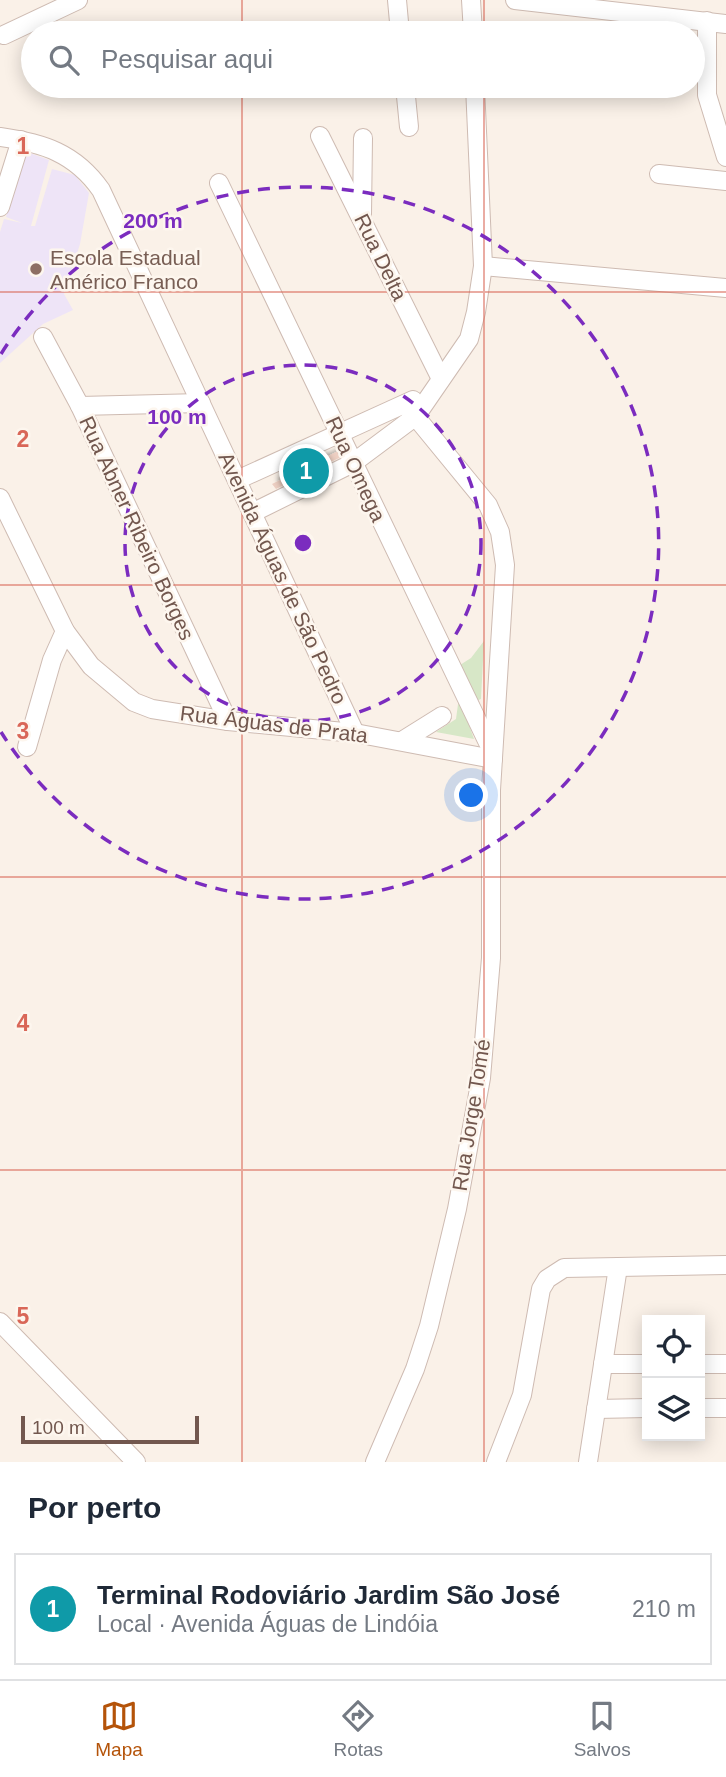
<!DOCTYPE html>
<html lang="pt">
<head>
<meta charset="utf-8">
<style>
  body { margin:0; font-family:Arial,sans-serif; background:#f6f6f7; color:#1f2937 }
  .controls { position:absolute; right:21px; bottom:21px; display:grid; overflow:hidden; border-radius:0px; box-shadow:0 4px 18px #0003 }
  .controls button { width:63px; height:63px; display:grid; place-items:center; padding:0; border:0; border-bottom:2px solid #e0e1e3; background:#fff; color:#1f2937; font:35px sans-serif }
  .scale { position:absolute; left:21px; bottom:18px; width:178px; box-sizing:border-box; padding-left:7px; border:4px solid #72574e; border-top:0; font-size:19px; line-height:24px; white-space:nowrap; color:#72574e; -webkit-text-stroke:5px #fdf6ee; paint-order:stroke }
  .you { position:absolute; left:472px; top:796px; width:24px; height:24px; margin:-18px; border:5px solid #fff; border-radius:50%; background:#1a73e8; box-shadow:0 0 0 10px #1a73e833 }
  .badge { display:grid; place-items:center; width:46px; height:46px; border-radius:50%; background:#b45309; color:#fff; font-size:23px; font-weight:700 }
  .pin { position:absolute; translate:-50% -50%; border:4px solid #fff; box-shadow:0 2px 7px #0006 }
  .list { margin:0; padding:0; list-style:none }
  h2 { display:flex; justify-content:space-between; align-items:center; height:91px; margin:0; padding:0 28px; font-size:30px }
  h2 small { font-size:23px; font-weight:400; color:#747a83 }
  .list li { display:grid; grid-template-columns:46px 1fr auto; gap:21px; align-items:center; box-sizing:border-box; height:112px; margin:0 14px 14px; padding:0 14px; border:2px solid #e0e1e3; border-radius:0px }
  .list b { display:block; font-size:26px; white-space:nowrap }
  .list p { margin:0; font-size:23px; white-space:nowrap; color:#747a83 }
  .list em { font-size:23px; font-style:normal; color:#747a83 }
  .icon { flex:none; width:38px; height:38px; fill:none; stroke:currentColor; stroke-width:2; stroke-linecap:round; stroke-linejoin:round }
  .map { position:relative; flex:none; width:726px; height:1462px; overflow:hidden }
  .search { position:absolute; background:#fff; box-shadow:0 4px 18px #0003; left:21px; right:21px; top:21px; height:77px; display:flex; align-items:center; gap:18px; box-sizing:border-box; padding:0 24px; border-radius:38px; color:#747a83; font-size:26px }
  .sheet { height:217px; background:#fff }
  nav { display:flex; justify-content:space-around; align-items:center; box-sizing:border-box; height:98px; border-top:2px solid #e0e1e3; background:#fff; font-size:19px; color:#747a83 }
  nav a { display:grid; justify-items:center; gap:4px }
  nav .on { color:#b45309 }
  .map>svg:first-child { display:block }
  .education { fill:#eee4f7 }
  .green { fill:#d7e7c7 }
  .building { fill:#edcfc2; filter:url(#shadow) }
  .lines { fill:none; stroke-linecap:round; stroke-linejoin:round }
  .minor-casing { stroke:#cebbb2; stroke-width:20 }
  .minor { stroke:#fff; stroke-width:18 }
  .grid { fill:none; stroke:#d96758; stroke-width:2; stroke-opacity:0.55 }
  .ring { fill:none; stroke:#7b2cbf; stroke-width:3.5; stroke-dasharray:12 9 }
  .education-dot { fill:#8d6e63; stroke:#fdf6ee; stroke-width:2.5 }
  .labels { text-anchor:middle; dominant-baseline:central; stroke-width:5; stroke-linejoin:round; paint-order:stroke }
  .education-label { font-size:21px; fill:#785e54; stroke:#fdf6ee; text-anchor:start }
  .street-label { font-size:21px; fill:#72574e; stroke:#fdf6ee }
  .grid-label { font-size:23px; text-anchor:middle; font-weight:bold; fill:#d96758; stroke:#fdf6ee; stroke-width:5; stroke-linejoin:round; paint-order:stroke }
  .centre { fill:#7b2cbf; stroke:#fdf6ee; stroke-width:3.5 }
  .ring-label { font-size:21px; text-anchor:middle; font-weight:bold; fill:#7b2cbf; stroke:#fdf6ee; stroke-width:5; stroke-linejoin:round; paint-order:stroke }
</style>
</head>
<body>
<div class="map">
<svg width="726" height="1462" viewBox="0 0 726 1462">
  <defs>
    <filter id="shadow"><feDropShadow dx="5" dy="-5" stdDeviation="2" flood-color="#0004"/></filter>
  </defs>
  <rect width="100%" height="100%" fill="#faf1e8"/>
  <!-- education -->
  <path class="education" d="M27,152l22,8 -18,66h4l17,-57 23,6 14,18 -9,51 -16,50 9,16 -30,14 -43,39v-131l4,-13 18,4 -16,-6 16,-61z"/>
  <!-- green -->
  <g class="green">
    <path d="M484,641l-3,58 -5,2 -16,-36 11,-7z"/>
    <path d="M459,697l15,42 -38,-7 20,-13z"/>
  </g>
  <!-- building -->
  <path class="building" d="M338,451l3,6 -65,32 -4,-5z"/>
  <g class="lines">
    <defs>
      <g id="minor">
        <path d="M397,0l3,33"/>
        <path d="M471,0l2,33"/>
        <path d="M515,0l211,24"/>
        <path d="M707,21v74l19,62"/>
        <path d="M4,35l74,-35"/>
        <path d="M405,86l4,41"/>
        <path d="M320,136l121,243"/>
        <path d="M0,137c43,6 75,16 101,53l254,543"/>
        <path d="M659,174l67,7"/>
        <path d="M219,183l273,568"/>
        <path d="M0,207l21,-67"/>
        <path d="M362,214l1,-76"/>
        <path d="M483,266l243,22"/>
        <path d="M43,337l37,69 148,315"/>
        <path d="M80,406l121,-3"/>
        <path d="M237,480l176,-80"/>
        <path d="M0,498l65,133 26,35 43,36 18,7 76,12 127,12 138,26"/>
        <path d="M252,513l101,-50 63,-47 53,-77 7,-27 7,-46 -8,-180"/>
        <path d="M402,741l40,-25"/>
        <path d="M27,747l25,-87 13,-29"/>
        <path d="M0,1322l136,140"/>
        <path d="M603,1364h44"/>
        <path d="M700,1364h26"/>
        <path d="M700,1408h26"/>
        <path d="M596,1409l51,-1"/>
        <path d="M375,1462l40,-93 14,-43 28,-117 24,-131 10,-120v-168l14,-225 -5,-33 -12,-27 -82,-100"/>
        <path d="M496,1462l26,-67 19,-106 6,-10 17,-11 162,-3"/>
        <path d="M588,1462l30,-195"/>
      </g>
    </defs>
    <!-- minor casing -->
    <use href="#minor" class="minor-casing"/>
    <!-- minor -->
    <use href="#minor" class="minor"/>
  </g>
  <!-- grid -->
  <path class="grid" d="M242,0v33M484,0v33M242,86v1376M484,86v1376M0,292h726M0,585h726M0,877h726M0,1170h726"/>
  <!-- distance rings -->
  <g class="ring">
    <circle cx="303" cy="543" r="178"/>
    <path d="M1 354A356 356 0 1 1 1 732"/>
  </g>
  <!-- markers -->
  <circle class="education-dot" cx="36" cy="269" r="7"/>
  <g class="labels">
    <!-- education labels -->
    <g class="education-label">
      <text x="50" y="257">Escola Estadual<tspan x="50" dy="24">Américo Franco</tspan></text>
    </g>
    <!-- street labels -->
    <g class="street-label">
      <text transform="translate(381 257) rotate(64)">Rua Delta</text>
      <text transform="translate(356 469) rotate(65)">Rua Omega</text>
      <text transform="translate(137 528) rotate(65)">Rua Abner Ribeiro Borges</text>
      <text transform="translate(283 578) rotate(65)">Avenida Águas de São Pedro</text>
      <text transform="translate(274 724) rotate(7)">Rua Águas de Prata</text>
      <text transform="translate(471 1115) rotate(-81)">Rua Jorge Tomé</text>
    </g>
  </g>
  <g class="grid-label">
    <text x="23" y="154">1</text>
    <text x="23" y="447">2</text>
    <text x="23" y="739">3</text>
    <text x="23" y="1031">4</text>
    <text x="23" y="1324">5</text>
  </g>
  <circle cx="303" cy="543" r="10" class="centre"/>
  <g class="ring-label">
    <text x="153" y="228">200 m</text>
    <text x="177" y="424">100 m</text>
  </g>
</svg>
<div class="controls">
<button><svg class="icon" aria-label="locate" viewBox="0 0 24 24"><circle cx="12" cy="12" r="6"/><path d="M12 2v4M12 18v4M2 12h4M18 12h4"/></svg></button>
<button><svg class="icon" aria-label="layers" viewBox="0 0 24 24"><path d="M12 4l9 5-9 5-9-5zM3 14l9 5 9-5"/></svg></button>
</div>
<div class="scale">100 m</div>
<div class="you"></div>
<div class="pin badge" style="left:306px;top:471px;background:#0f9aa8">1</div>
<div class="search"><svg class="icon" aria-label="search" viewBox="0 0 24 24"><circle cx="10" cy="10" r="6"/><path d="M15 15l6 6"/></svg>Pesquisar aqui</div>
</div>
<section class="sheet">
<h2>Por perto<small></small></h2>
<ul class="list">
<li><span class="badge" style="background:#0f9aa8">1</span><div><b>Terminal Rodoviário Jardim São José</b><p>Local · Avenida Águas de Lindóia</p></div><em>210 m</em></li>
</ul>
</section>
<nav>
<a class="on"><svg class="icon" aria-label="map" viewBox="0 0 24 24"><path d="M3 6l6-2 6 2 6-2v14l-6 2-6-2-6 2zM9 4v14M15 6v14"/></svg>Mapa</a>
<a><svg class="icon" aria-label="directions" viewBox="0 0 24 24"><path d="M12 3l9 9-9 9-9-9zM9 14v-3h6M13 9l2 2-2 2"/></svg>Rotas</a>
<a><svg class="icon" aria-label="saved" viewBox="0 0 24 24"><path d="M7 4h10v16l-5-4-5 4z"/></svg>Salvos</a>
</nav>
</body>
</html>
